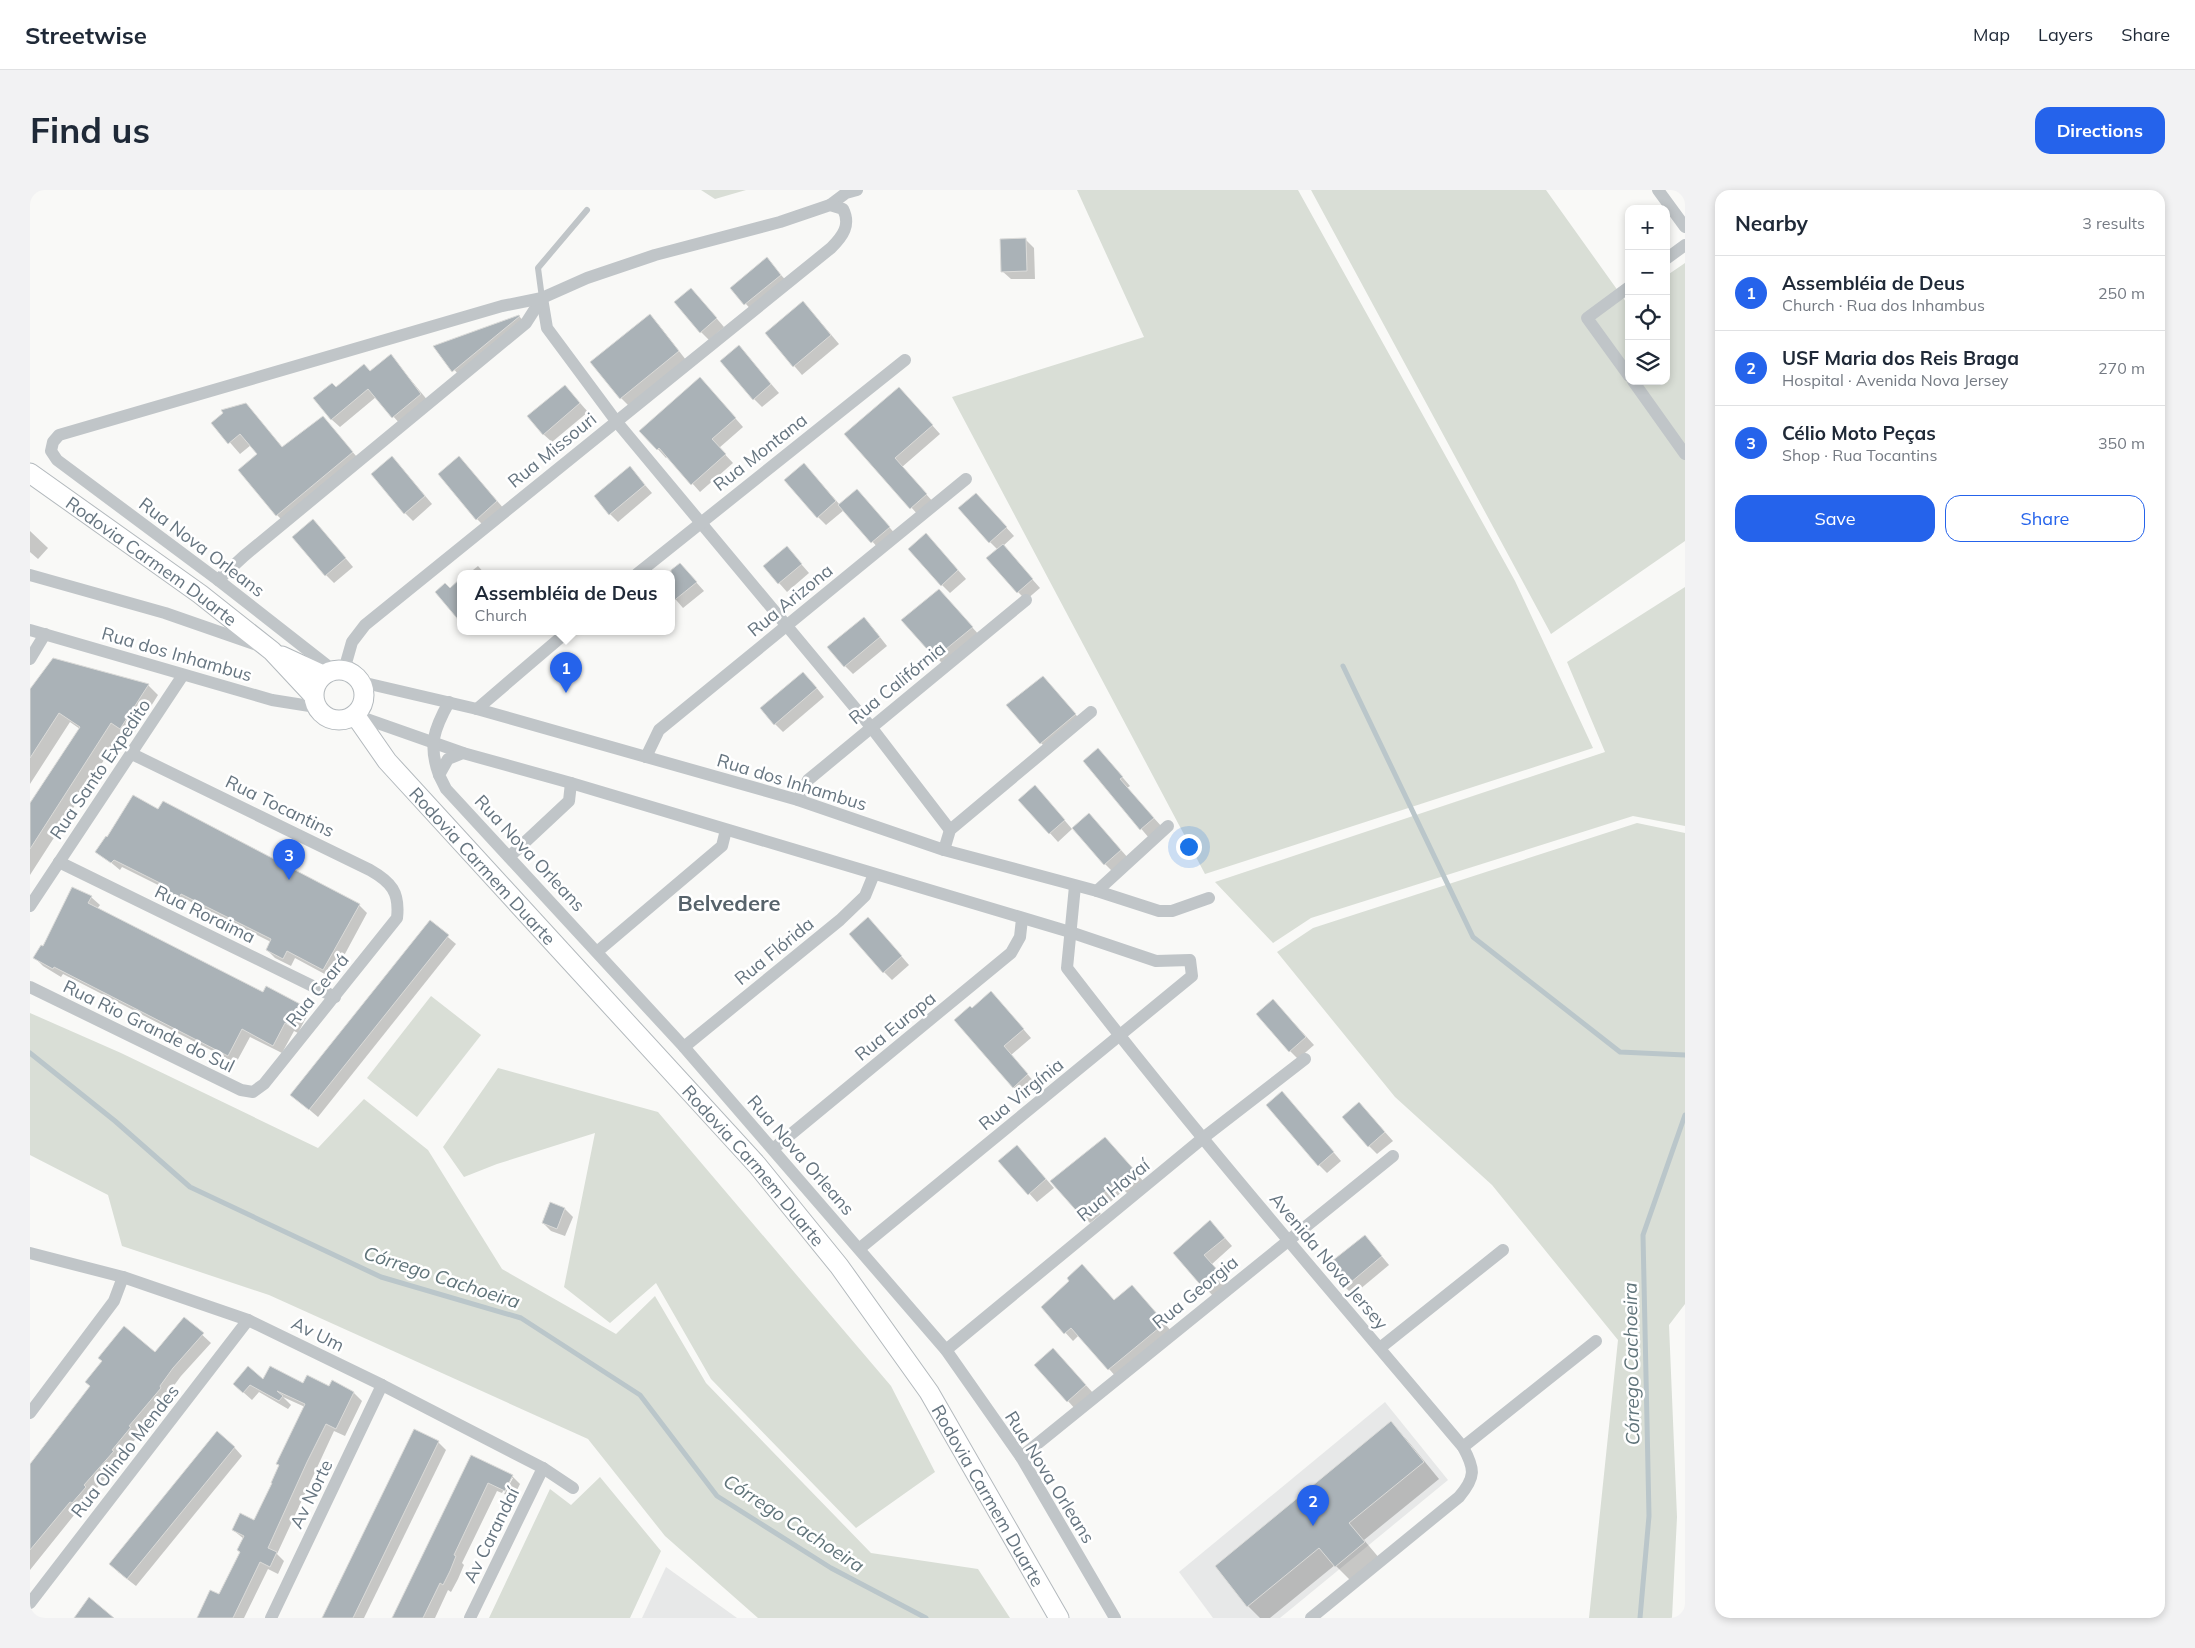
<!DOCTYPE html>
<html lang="en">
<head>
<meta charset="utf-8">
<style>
  body { margin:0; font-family:Mulish,sans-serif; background:#f2f2f3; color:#1f2937 }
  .controls { position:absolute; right:15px; top:15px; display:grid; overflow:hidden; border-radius:10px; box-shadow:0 2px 8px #0003 }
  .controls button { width:45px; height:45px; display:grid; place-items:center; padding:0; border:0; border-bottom:1px solid #e0e1e3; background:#fff; color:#1f2937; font:25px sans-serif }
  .you { position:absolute; left:1158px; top:656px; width:18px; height:18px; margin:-12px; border:4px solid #fff; border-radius:50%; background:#1a73e8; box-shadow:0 0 0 8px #1a73e833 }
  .badge { display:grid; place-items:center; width:32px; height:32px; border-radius:50%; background:#2563eb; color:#fff; font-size:16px; font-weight:700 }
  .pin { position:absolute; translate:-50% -41px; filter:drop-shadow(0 1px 2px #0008) }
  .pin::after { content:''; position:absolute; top:26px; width:18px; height:15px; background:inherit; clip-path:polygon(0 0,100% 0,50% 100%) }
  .popup { position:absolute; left:427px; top:380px; width:218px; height:65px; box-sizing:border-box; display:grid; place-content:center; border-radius:10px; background:#fff; filter:drop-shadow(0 1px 4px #0005); font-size:16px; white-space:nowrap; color:#747a83 }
  .popup b { font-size:19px; color:#1f2937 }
  .popup::after { content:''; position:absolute; left:50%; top:100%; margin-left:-10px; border:10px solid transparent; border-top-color:#fff }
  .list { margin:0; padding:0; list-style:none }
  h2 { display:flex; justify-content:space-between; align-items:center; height:65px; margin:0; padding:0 20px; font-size:21px }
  h2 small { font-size:16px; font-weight:400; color:#747a83 }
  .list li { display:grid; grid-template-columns:32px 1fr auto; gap:15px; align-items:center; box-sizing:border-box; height:75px; padding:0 20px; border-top:1px solid #e0e1e3 }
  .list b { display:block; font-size:19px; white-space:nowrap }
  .list p { margin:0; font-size:16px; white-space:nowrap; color:#747a83 }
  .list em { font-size:16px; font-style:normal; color:#747a83 }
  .actions { display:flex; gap:10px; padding:15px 20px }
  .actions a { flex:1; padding:11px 0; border:1px solid #2563eb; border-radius:15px; text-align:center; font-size:18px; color:#2563eb }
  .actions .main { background:#2563eb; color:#fff }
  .icon { flex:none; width:28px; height:28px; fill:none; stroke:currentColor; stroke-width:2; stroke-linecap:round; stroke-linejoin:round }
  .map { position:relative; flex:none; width:1655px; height:1428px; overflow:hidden; border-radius:15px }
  header { display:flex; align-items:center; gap:30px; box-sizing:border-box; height:70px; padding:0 25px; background:#fff; border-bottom:1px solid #e0e1e3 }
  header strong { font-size:24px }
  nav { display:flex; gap:28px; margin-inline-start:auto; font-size:18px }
  .intro { display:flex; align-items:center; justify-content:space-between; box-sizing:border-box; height:120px; padding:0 30px }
  h1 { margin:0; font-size:35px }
  .button { padding:12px 22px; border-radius:15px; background:#2563eb; color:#fff; font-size:18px; font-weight:700 }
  main { display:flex; gap:30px; padding:0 30px }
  aside { flex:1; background:#fff; border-radius:15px; box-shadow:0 2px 8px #0003 }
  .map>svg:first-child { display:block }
  .built { fill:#e7e8e8 }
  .green { fill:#d9ded6 }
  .shadow { fill:#0003 }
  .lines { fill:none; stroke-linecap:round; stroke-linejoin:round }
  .stream { stroke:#bac6ca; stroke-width:5 }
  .building { fill:#aab2b7; stroke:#dbdbd9 }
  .secondary-casing { stroke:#b3b9bd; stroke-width:21 }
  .lane { stroke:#c0c5c8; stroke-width:6 }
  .street { stroke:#c0c5c8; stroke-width:12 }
  .secondary { stroke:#fff; stroke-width:19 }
  .labels { text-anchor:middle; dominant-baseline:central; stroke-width:5; stroke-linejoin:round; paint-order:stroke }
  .street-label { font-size:18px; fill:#667580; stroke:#fff }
  .water-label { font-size:19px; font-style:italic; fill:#60747a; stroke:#fff }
  .district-label { font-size:22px; font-weight:bold; fill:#57636b; stroke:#fff }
</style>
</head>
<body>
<header>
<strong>Streetwise</strong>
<nav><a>Map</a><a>Layers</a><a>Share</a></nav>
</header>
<div class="intro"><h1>Find us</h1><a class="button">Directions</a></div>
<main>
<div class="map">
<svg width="1655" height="1428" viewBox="0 0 1655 1428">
  <rect width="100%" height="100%" fill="#f9f9f7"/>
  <!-- built -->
  <g class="built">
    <path d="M1355,1212l63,78 -168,138h-67l-34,-46z"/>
    <path d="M636,1377l71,51h-95z"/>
  </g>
  <!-- green -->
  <g class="green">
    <path d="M671,0h45l-31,9z"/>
    <path d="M1047,0h221l217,391 78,167 -388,126 -253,-477 192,-60z"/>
    <path d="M1281,0h235l80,112 3,-1v80h37v-105l19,-13v278l-134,93z"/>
    <path d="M1655,397v239l-52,-10 -322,102 -38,25 -58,-61 390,-130 -38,-90z"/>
    <path d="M1607,633l48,10v471l-16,21 8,192 -5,101h-83l29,-278 -126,-155 -97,-88 -118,-145 36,-24z"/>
    <path d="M401,806l50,39 -64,82 -50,-39z"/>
    <path d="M0,823l91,40 197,95 46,-49 64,51 74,119 114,65 39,-38 51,87 165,170 107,16 32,49h-252l-93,-82 -77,-97 -319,-144 -147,-49 -14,-51 -78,-40z"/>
    <path d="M468,878l160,44 233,274 44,86 -79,56 -145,-149 -55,-96 -46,40 -46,-36 31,-154 -98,31 -33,13 -21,-30z"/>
    <path d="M570,1287l61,74 -31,67h-141l61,-129 21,16z"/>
  </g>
  <!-- shadow -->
  <g class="shadow">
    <path d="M996,50l8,8 1,31h-24l-9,-8z"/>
    <path d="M737,69l22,25 -36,28 -21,-24z"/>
    <path d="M669,108l25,29 -15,13 -8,-8z"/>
    <path d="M781,121l28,33 -37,31 -36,-42z"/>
    <path d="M489,126l8,9 -65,54 -27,-33z"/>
    <path d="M628,134l28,36 -57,46 -8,-8z"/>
    <path d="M709,157l40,46 -17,14 -8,-8z"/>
    <path d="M361,166l38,46 -28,23 -25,-28 -36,30 -9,-8 5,-31 35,-16z"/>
    <path d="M535,196l23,26 -36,30 -9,-8z"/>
    <path d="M678,197l35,40 -24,21 14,15 -33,29 -32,-36 -2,2 -25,-27z"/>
    <path d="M877,207l33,37 -38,33 32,36 -15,13 -73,-82z"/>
    <path d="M216,214l37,44 40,-31 39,46 -75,62 -10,-10 -19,-61 -7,-9 -11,9 -27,-31z"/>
    <path d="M429,267l46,53 -20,17 -8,-8z"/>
    <path d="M370,276l32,38 -19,17 -8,-8z"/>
    <path d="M600,278l22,25 -34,29 -8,-8z"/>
    <path d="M782,283l28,32 25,-6 32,37 -17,14 -36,-40 -18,15 -8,-8z"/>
    <path d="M954,313l30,33 -11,10 37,42 -14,12 -8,-8 -20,-42 -8,-8z"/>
    <path d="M291,339l32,38 -19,16 -8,-8z"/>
    <path d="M0,341l18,17 -10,11 -8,-7z"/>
    <path d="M904,353l32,36 -16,14 -8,-8z"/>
    <path d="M757,358l22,25 -22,19 -22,-25z"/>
    <path d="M650,374l24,27 -21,17 -12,-14v-20h-3z"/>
    <path d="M448,376l7,8h-17z"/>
    <path d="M517,380l4,4h-9z"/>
    <path d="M917,409l33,37 -36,29 -8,-8z"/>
    <path d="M842,437l15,19 -34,28 -8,-8z"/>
    <path d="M781,491l13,16 -41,35 -8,-8z"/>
    <path d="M118,495l10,10 -27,43 -9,-6 -92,143v-69l50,-77 -10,-7 -40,62v-92z"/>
    <path d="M1021,496l32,37 -34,28 -8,-8z"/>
    <path d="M1076,568l24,28 -3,2 35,39 -13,11 -64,-76z"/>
    <path d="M1013,605l29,34 -14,13 -38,-42z"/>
    <path d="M133,612l196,103 8,8 -35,65 -37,-20 -4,8 -16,-8 -8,-8 4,-8 -82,-41 -5,10 -16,-8 -8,-8 4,-7 -42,-21 -2,3 -23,-19 62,-41z"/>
    <path d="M1067,633l32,36 -16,13 -8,-8z"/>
    <path d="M61,707l9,8 -3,4 166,85 3,-6 34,17 8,9 -10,19 -4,-2 -12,22 -32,-16 -14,26 -173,-89 -2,3 -18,-11 -8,-8z"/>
    <path d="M400,732l26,22 -138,173 -26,-22z"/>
    <path d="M846,737l33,38 -17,15 -8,-8z"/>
    <path d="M1243,810l41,45 -16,14 -8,-8z"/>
    <path d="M969,811l32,37 -20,17 24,28 -13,12 -9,-8 -41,-77z"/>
    <path d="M1260,911l51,60 -14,12 -8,-8z"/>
    <path d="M1337,922l26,29 -16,13 -8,-8z"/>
    <path d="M1083,957l31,35 -15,13 -5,-5 -25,22 2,2 -11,9 -38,-42z"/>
    <path d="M995,965l29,33 -17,14 -37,-41z"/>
    <path d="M535,1019l8,8 -8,19 -14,-5 -8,-8z"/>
    <path d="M1188,1040l14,16 -20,18 16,19 -15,13 -39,-43z"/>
    <path d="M1335,1046l24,29 -36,30 -8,-8z"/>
    <path d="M1110,1105l32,37 -55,46 -38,-43 -6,6 -31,-34 73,-5z"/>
    <path d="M155,1129l26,24 -30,33 -14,19 2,2 -32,38 1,1 -19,23 2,1 -29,34 2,2 -13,15 -2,-2 -49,61v-104l125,-113z"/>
    <path d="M1023,1159l41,45 -18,16 -40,-45z"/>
    <path d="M233,1191l67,6 24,6 8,8 -17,35 -11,-5 -57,123 7,7 -6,13 -10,-5 -24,49h-46l21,-22 22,-43 3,-14 -11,-9 22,-8 19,-38 31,-77 -22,-10 8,8 -3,4 -29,-17 -7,8 -18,-16z"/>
    <path d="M1361,1233l16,17 32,39 -75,61 16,19 -28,23 -17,-17 -65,53h-10l-12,-12z"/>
    <path d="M408,1252l8,8 -82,168h-41z"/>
    <path d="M204,1257l8,9 -106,130 -18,-14z"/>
    <path d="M442,1267l40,19 8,8 -7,14 -9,-4 9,-16h-3l-8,15 -5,-2 -35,72 2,2 -6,14 -7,13 -3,-2 -13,28h-42z"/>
  </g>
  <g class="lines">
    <!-- stream -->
    <g class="stream">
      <path d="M1313,476l130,271 147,115 65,3"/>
      <path d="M0,863l85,68 75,66 191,90 140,41 119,77 77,101 114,72 95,50"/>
      <path d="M1610,1428l9,-102 -6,-281 42,-120"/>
    </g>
  </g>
  <!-- building -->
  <g class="building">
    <path d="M996,48l1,33 -26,1 -1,-33z"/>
    <path d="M737,67l14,18 -37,30 -14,-17z"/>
    <path d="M661,98l26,30 -17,15 -26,-31z"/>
    <path d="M773,111l28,34 -38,32 -28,-34z"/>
    <path d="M620,124l29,37 -59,48 -30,-37z"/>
    <path d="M489,125l1,1 -68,56 -19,-26z"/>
    <path d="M709,155l32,39 -18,16 -33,-39z"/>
    <path d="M361,164l30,40 -29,24 -24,-29 -37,31 -18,-22 19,-15 4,4 28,-23 6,7z"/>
    <path d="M670,187l36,41 -24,21 14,15 -35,31 -32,-37 -2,2 -18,-19z"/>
    <path d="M535,195l15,18 -37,32 -16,-19z"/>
    <path d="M869,197l34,38 -38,33 32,36 -17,15 -66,-75z"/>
    <path d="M216,213l36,44 41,-31 30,36 -77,64 -38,-46 19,-16 -17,-20 -12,10 -17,-21 12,-10 -2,-3z"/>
    <path d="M362,266l33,40 -21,18 -33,-40z"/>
    <path d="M429,266l38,45 -21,19 -38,-46z"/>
    <path d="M774,273l32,38 -19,17 -33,-38z"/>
    <path d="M600,276l15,19 -36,30 -15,-19z"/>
    <path d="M827,299l33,38 -19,16 -33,-38z"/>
    <path d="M946,303l31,34 -18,16 -31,-35z"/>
    <path d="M283,329l33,39 -21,18 -33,-39z"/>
    <path d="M896,343l32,37 -17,16 -33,-37z"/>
    <path d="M973,354l30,35 -16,14 -31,-35z"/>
    <path d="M757,356l15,18 -24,20 -15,-18z"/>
    <path d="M650,373l17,19 -26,21v-33z"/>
    <path d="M431,388v45l-26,-31 10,-9 5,5z"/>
    <path d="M909,399l34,38 -38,31 -34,-38z"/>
    <path d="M834,427l16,20 -36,30 -17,-20z"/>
    <path d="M23,468l96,26 -29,45 -9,-6 -81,126v-46l50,-76 -21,-14 -29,45v-69z"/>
    <path d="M773,482l14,16 -43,37 -14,-17z"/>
    <path d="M1013,486l33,38 -36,30 -34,-39z"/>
    <path d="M1068,558l25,29 -3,2 34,39 -14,12 -57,-69z"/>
    <path d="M1005,595l30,35 -16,14 -31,-34z"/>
    <path d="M103,605l25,14 5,-8 197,103 -37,66 -36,-19 -4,8 -17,-9 5,-11 -90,-45 -5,10 -17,-9 5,-10 -50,-25 -3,3 -16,-11 11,-16 1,1z"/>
    <path d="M1059,623l32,37 -17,15 -32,-37z"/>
    <path d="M42,697l20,9 -4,7 175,89 3,-6 34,18 -10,22 -5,-3 -12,23 -31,-17 -14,27 -174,-89 -1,2 -20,-11 8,-13 2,1z"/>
    <path d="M838,727l34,39 -19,17 -34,-39z"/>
    <path d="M400,730l19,15 -140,175 -19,-15z"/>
    <path d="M961,801l33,38 -20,17 24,28 -15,14 -59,-68 16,-14 2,2z"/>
    <path d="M1243,809l33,38 -17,15 -33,-38z"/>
    <path d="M1252,901l52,61 -16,14 -52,-61z"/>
    <path d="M1329,912l26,30 -17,15 -26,-30z"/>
    <path d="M1075,947l32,36 -17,15 -5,-5 -23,20 2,2 -13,11 -31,-35z"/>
    <path d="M987,955l29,34 -18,16 -30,-34z"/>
    <path d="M520,1012l15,6 -8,21 -15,-6z"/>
    <path d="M1180,1030l15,18 -21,17 17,19 -17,15 -31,-36z"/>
    <path d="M1335,1045l17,21 -38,32 -17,-23z"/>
    <path d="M1052,1074l32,36 18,-15 33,38 -57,47 -37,-42 -7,6 -23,-27 28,-26 -2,-3z"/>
    <path d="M154,1127l20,16 -31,35 -13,18 1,2 -32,38 2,1 -19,23 2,1 -30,34 2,2 -14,16 -2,-1 -40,48v-86l60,-78 -5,-4 17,-21 -4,-3 26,-32 31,26z"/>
    <path d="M1023,1158l33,37 -19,17 -33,-37z"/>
    <path d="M218,1176l15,13 7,-13 33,17 4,-8 22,11 3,-6 22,12 -18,37 -10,-5 -19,38 -39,86 9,4 -7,15 -10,-5 -27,56h-36l13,-28 9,4 21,-42 -3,-2 7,-14 -12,-6 8,-17 14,7 18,-37h-1l8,-18 -3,-1 29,-60 -28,-13 6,5 -4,5 -29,-16 -7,8 -10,-9z"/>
    <path d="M1361,1231l33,41 -75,61 16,19 -30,25 -16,-19 -72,59 -32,-41z"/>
    <path d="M384,1239l25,12 -35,72 -51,105h-31z"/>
    <path d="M187,1241l18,16 -108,132 -18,-15z"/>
    <path d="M441,1265l42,20 -8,16 -17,-8 -34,72 2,1 -6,15 -7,14 -3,-2 -17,35h-31z"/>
    <path d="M59,1407l25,21h-40z"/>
  </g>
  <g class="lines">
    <defs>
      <g id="secondary">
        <path id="s1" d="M0,283l170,121 72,57 41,44"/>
        <path d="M252,466l41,19"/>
        <circle cx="309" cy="505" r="25"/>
        <path id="s2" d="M325,525l32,46 370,404 82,101 90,126 130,226"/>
      </g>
    </defs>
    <!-- secondary casing -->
    <use href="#secondary" class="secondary-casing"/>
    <!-- lane -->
    <path class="lane" d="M512,108l-4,-30 49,-58"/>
    <!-- street -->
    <g class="street">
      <path d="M1628,0l27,37"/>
      <path d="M800,15l16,-12 11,-3"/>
      <path d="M1636,69l19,-14"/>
      <path d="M1599,97l-42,31 42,58"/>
      <path d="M512,108l5,30 69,93 255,306 79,103"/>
      <path d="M1603,191l52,73"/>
      <path d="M607,384l268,-214"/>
      <path d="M0,385l135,38 95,33"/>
      <path d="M188,390l26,-24 282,-233 16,-25"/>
      <path d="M0,440l242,70 44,7"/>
      <path d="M0,469l15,-25"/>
      <path d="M303,480l-115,-90 -161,-120 -6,-9 2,-9 6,-7 443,-129 40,-8 45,-20 68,-23 125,-33 50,-17 13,4c8,16 0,27 -12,39l-466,377 -13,17 -8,28"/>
      <path d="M331,492l116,27 321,91 146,50 153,41 62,20h13l37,-13"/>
      <path d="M447,519l90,-77"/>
      <path d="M325,525l108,38 108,30 499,149 86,29 34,-1 2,16 -333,273"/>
      <path d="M433,563l-15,6 -9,16 7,14 238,258 262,303 75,107 94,161"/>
      <path d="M616,567l13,-27 307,-251"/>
      <path d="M409,585c-11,-30 -5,-46 10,-73"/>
      <path d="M768,610l10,-20 218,-180"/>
      <path d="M914,660l6,-20 141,-118"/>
      <path d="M479,667l60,-56 2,-18"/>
      <path d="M29,672l276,135"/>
      <path d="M1045,696l-8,82c126,164 263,321 396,479 12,22 13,30 -4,50l-148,121"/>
      <path d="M1067,701l71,-65"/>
      <path d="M0,716l153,-231"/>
      <path d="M568,761l124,-105 4,-16"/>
      <path d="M0,797l211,103 12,2 11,-8 133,-166c3,-26 -6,-36 -27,-48l-238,-116"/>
      <path d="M654,857l156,-127 25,-24 9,-22"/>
      <path d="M743,959l238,-196 9,-16 2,-18"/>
      <path d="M0,1063l93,24 125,43 134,65 161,83 30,20"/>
      <path d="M1350,1158l123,-98"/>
      <path d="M916,1160l257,-212 102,-79"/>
      <path d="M0,1223l84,-112 9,-24"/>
      <path d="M1433,1257l133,-106"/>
      <path d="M991,1267l372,-301"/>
      <path d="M0,1413l218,-283"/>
      <path d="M241,1428l111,-233"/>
      <path d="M440,1428l73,-150"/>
    </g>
    <!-- secondary -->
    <use href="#secondary" class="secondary"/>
  </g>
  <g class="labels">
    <!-- street labels -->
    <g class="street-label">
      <text transform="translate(522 260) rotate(-39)">Rua Missouri</text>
      <text transform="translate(730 262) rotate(-38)">Rua Montana</text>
      <text transform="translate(172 357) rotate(37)">Rua Nova Orleans</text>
      <text stroke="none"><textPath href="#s1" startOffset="150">Rodovia Carmem Duarte</textPath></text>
      <text transform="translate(760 410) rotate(-39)">Rua Arizona</text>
      <text transform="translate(147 464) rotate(16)">Rua dos Inhambus</text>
      <text transform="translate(867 493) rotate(-39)">Rua Califórnia</text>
      <text transform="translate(70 579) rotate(-56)">Rua Santo Expedito</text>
      <text transform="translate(762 592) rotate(17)">Rua dos Inhambus</text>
      <text transform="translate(250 616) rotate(26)">Rua Tocantins</text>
      <text transform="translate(500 663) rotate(47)">Rua Nova Orleans</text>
      <text stroke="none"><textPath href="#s2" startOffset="198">Rodovia Carmem Duarte</textPath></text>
      <text transform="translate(175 724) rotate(26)">Rua Roraima</text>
      <text transform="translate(744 761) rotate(-39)">Rua Flórida</text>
      <text transform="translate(287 800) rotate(-51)">Rua Ceará</text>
      <text transform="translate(119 836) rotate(26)">Rua Rio Grande do Sul</text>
      <text transform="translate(865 836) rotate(-39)">Rua Europa</text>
      <text transform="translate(991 904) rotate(-39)">Rua Virgínia</text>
      <text transform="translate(771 965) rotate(49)">Rua Nova Orleans</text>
      <text stroke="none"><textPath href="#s2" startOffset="602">Rodovia Carmem Duarte</textPath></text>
      <text transform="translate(1083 1000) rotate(-39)">Rua Havaí</text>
      <text transform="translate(1299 1071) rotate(50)">Avenida Nova Jersey</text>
      <text transform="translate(1165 1102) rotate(-39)">Rua Georgia</text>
      <text transform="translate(288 1144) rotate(26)">Av Um</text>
      <text transform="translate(95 1261) rotate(-52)">Rua Olindo Mendes</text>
      <text transform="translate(1020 1287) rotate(58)">Rua Nova Orleans</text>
      <text transform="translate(281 1304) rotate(-64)">Av Norte</text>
      <text stroke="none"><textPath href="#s2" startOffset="1008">Rodovia Carmem Duarte</textPath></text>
      <text transform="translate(461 1345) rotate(-64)">Av Carandaí</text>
    </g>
    <!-- water labels -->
    <g class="water-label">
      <text transform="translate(412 1087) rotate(18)">Córrego Cachoeira</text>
      <text transform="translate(1601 1174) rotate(-91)">Córrego Cachoeira</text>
      <text transform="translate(764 1333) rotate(33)">Córrego Cachoeira</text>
    </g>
    <!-- district labels -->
    <g class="district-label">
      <text x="699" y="713">Belvedere</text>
    </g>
  </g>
</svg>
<div class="controls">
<button>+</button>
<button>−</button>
<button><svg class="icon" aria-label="locate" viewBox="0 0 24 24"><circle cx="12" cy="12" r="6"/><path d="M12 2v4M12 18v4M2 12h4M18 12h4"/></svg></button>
<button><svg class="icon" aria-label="layers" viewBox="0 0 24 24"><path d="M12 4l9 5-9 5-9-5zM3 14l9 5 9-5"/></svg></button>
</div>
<div class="you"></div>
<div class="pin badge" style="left:536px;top:503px">1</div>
<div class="popup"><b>Assembléia de Deus</b>Church</div>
<div class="pin badge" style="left:1283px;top:1336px">2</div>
<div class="pin badge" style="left:259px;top:690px">3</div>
</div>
<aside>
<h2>Nearby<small>3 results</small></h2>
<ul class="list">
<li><span class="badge">1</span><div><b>Assembléia de Deus</b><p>Church · Rua dos Inhambus</p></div><em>250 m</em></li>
<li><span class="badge">2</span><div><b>USF Maria dos Reis Braga</b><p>Hospital · Avenida Nova Jersey</p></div><em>270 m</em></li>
<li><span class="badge">3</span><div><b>Célio Moto Peças</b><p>Shop · Rua Tocantins</p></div><em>350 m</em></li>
</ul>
<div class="actions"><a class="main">Save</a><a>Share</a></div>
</aside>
</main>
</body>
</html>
